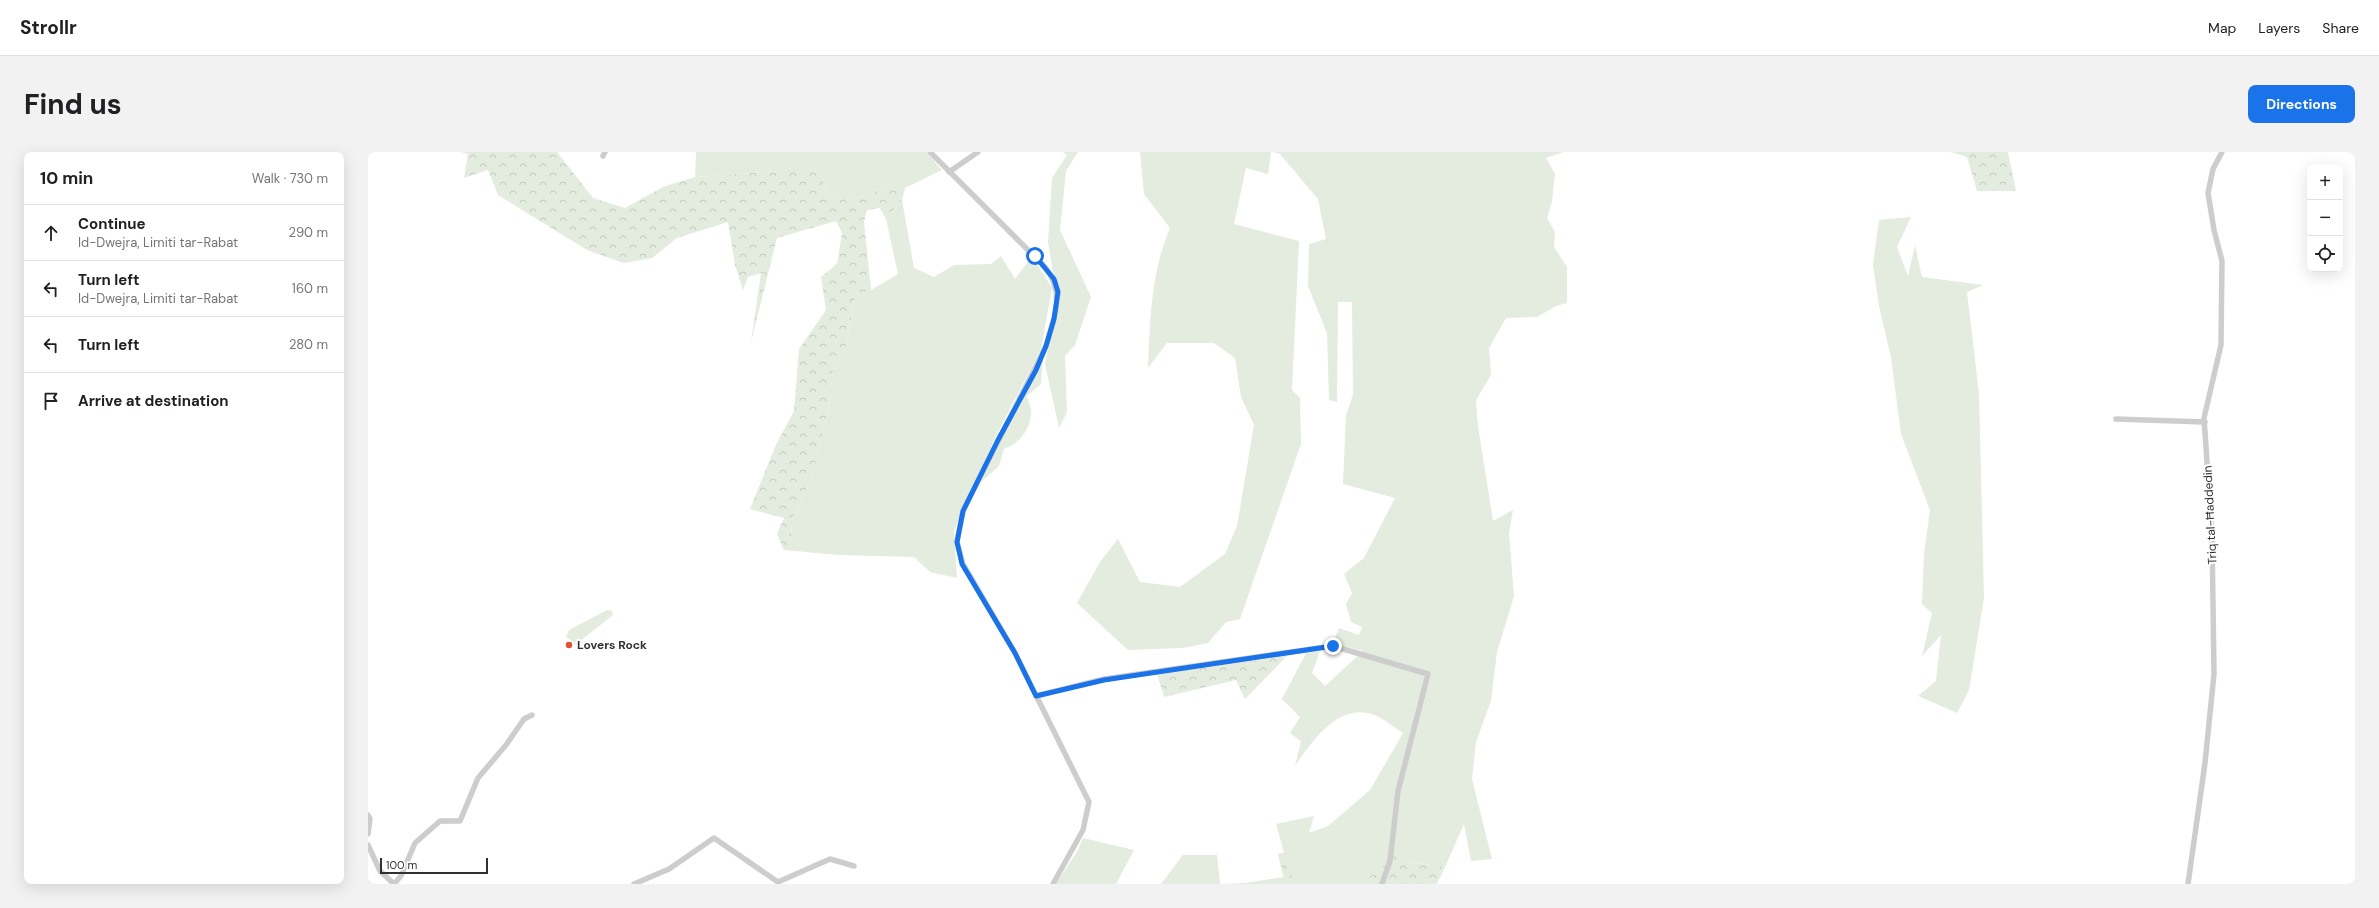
<!DOCTYPE html>
<html lang="en">
<head>
<meta charset="utf-8">
<style>
  body { margin:0; font-family:"DM Sans",sans-serif; background:#f2f2f2; color:#202124 }
  .controls { position:absolute; right:12px; top:12px; display:grid; overflow:hidden; border-radius:8px; box-shadow:0 4px 16px #0002 }
  .controls button { width:36px; height:36px; display:grid; place-items:center; padding:0; border:0; border-bottom:1px solid #e0e0e0; background:#fff; color:#202124; font:20px sans-serif }
  .scale { position:absolute; left:12px; bottom:10px; width:108px; box-sizing:border-box; padding-left:4px; border:2px solid #303030; border-top:0; font-size:11px; line-height:14px; white-space:nowrap; color:#303030; -webkit-text-stroke:3px #fff; paint-order:stroke }
  .stop { position:absolute; width:12px; height:12px; margin:-9px; border:3px solid #1a73e8; border-radius:50%; background:#fff }
  .stop.end { background:#1a73e8; border-color:#fff; box-shadow:0 1px 4px #0008 }
  .list { margin:0; padding:0; list-style:none }
  h2 { display:flex; justify-content:space-between; align-items:center; height:52px; margin:0; padding:0 16px; font-size:17px }
  h2 small { font-size:13px; font-weight:400; color:#757577 }
  .list li { display:grid; grid-template-columns:26px 1fr auto; gap:12px; align-items:center; box-sizing:border-box; height:56px; padding:0 16px; border-top:1px solid #e0e0e0 }
  .list b { display:block; font-size:15px; white-space:nowrap }
  .list p { margin:0; font-size:13px; white-space:nowrap; color:#757577 }
  .list em { font-size:13px; font-style:normal; color:#757577 }
  .icon { flex:none; width:22px; height:22px; fill:none; stroke:currentColor; stroke-width:2; stroke-linecap:round; stroke-linejoin:round }
  .map { position:relative; flex:none; width:1987px; height:732px; overflow:hidden; border-radius:8px }
  header { display:flex; align-items:center; gap:24px; box-sizing:border-box; height:56px; padding:0 20px; background:#fff; border-bottom:1px solid #e0e0e0 }
  header strong { font-size:19px }
  nav { display:flex; gap:22px; margin-inline-start:auto; font-size:14px }
  .intro { display:flex; align-items:center; justify-content:space-between; box-sizing:border-box; height:96px; padding:0 24px }
  h1 { margin:0; font-size:28px }
  .button { padding:10px 18px; border-radius:8px; background:#1a73e8; color:#fff; font-size:14px; font-weight:700 }
  main { display:flex; gap:24px; padding:0 24px }
  aside { flex:1; background:#fff; border-radius:8px; box-shadow:0 4px 16px #0002 }
  .map>svg:first-child { display:block }
  .green { fill:#e3ecdf }
  .forest { fill:url(#forest-crowns) }
  .lines { fill:none; stroke-linecap:round; stroke-linejoin:round }
  .minor { stroke:#cdcdcd; stroke-width:5.5 }
  .route { stroke:#1a73e8; stroke-width:5 }
  .poi-dot { fill:#df513a; stroke:#fff; stroke-width:1.5 }
  .labels { text-anchor:middle; dominant-baseline:central; stroke-width:4; stroke-linejoin:round; paint-order:stroke }
  .street-label { font-size:12px; fill:#303030; stroke:#fff }
  .poi-label { font-size:12px; font-weight:bold; fill:#303030; stroke:#fff; text-anchor:start }
</style>
</head>
<body>
<header>
<strong>Strollr</strong>
<nav><a>Map</a><a>Layers</a><a>Share</a></nav>
</header>
<div class="intro"><h1>Find us</h1><a class="button">Directions</a></div>
<main>
<aside>
<h2>10 min<small>Walk · 730 m</small></h2>
<ul class="list">
<li><svg class="icon" aria-label="ahead" viewBox="0 0 24 24"><path d="M12 20V5M6 11l6-6 6 6"/></svg><div><b>Continue</b><p>Id-Dwejra, Limiti tar-Rabat</p></div><em>290 m</em></li>
<li><svg class="icon" aria-label="left" viewBox="0 0 24 24"><path d="M17 20v-9H6M10 6l-5 5 5 5"/></svg><div><b>Turn left</b><p>Id-Dwejra, Limiti tar-Rabat</p></div><em>160 m</em></li>
<li><svg class="icon" aria-label="left" viewBox="0 0 24 24"><path d="M17 20v-9H6M10 6l-5 5 5 5"/></svg><div><b>Turn left</b></div><em>280 m</em></li>
<li><svg class="icon" aria-label="arrive" viewBox="0 0 24 24"><path d="M6 21V4h12l-3 4 3 4H6"/></svg><div><b>Arrive at destination</b></div></li>
</ul>
</aside>
<div class="map">
<svg width="1987" height="732" viewBox="0 0 1987 732">
  <defs>
    <pattern id="forest-crowns" width="20" height="18" patternUnits="userSpaceOnUse"><rect width="20" height="18" fill="#e3ecdf"/><path d="M2 6a3 3 0 1 1 6 0M12 15a3 3 0 1 1 6 0" fill="none" stroke="#c3cbc0"/></pattern>
  </defs>
  <rect width="100%" height="100%" fill="#fff"/>
  <!-- green -->
  <g class="green">
    <path d="M328,0h230l16,18 -37,18 -11,-7c-19,11 -43,24 -65,15l-8,-20 -17,-10 -25,5 -84,6z"/>
    <path d="M695,0h15l-12,19 -6,59 31,67 -16,48 -10,11 2,56 -8,16 -14,-64 15,-74 -7,-18 -5,-30 4,-64 15,-23z"/>
    <path d="M772,0h131l-3,22 -22,-6 -12,56 65,17 -7,149 8,8 1,46 -61,175 -14,3 -18,21 -25,5 -55,2 -51,-47 23,-41 18,-23 22,43 40,5 45,-33 12,-28 17,-101 -13,-28 -6,-39 -21,-15h-47l-19,25c2,-48 3,-96 22,-140l-26,-34z"/>
    <path d="M905,0h291l-18,6 9,16 -3,27 -5,17 8,14 -1,15 13,20v36l-11,3 -19,11 -31,1 -17,30 2,27 -15,25 2,26 15,95 20,-11 -4,23 5,63 -17,56 -6,49 -15,41 -4,37 20,80 -21,2 -7,-37 -19,43 -34,-5 -23,-8 -8,19 -11,3 6,8h-82l-17,-60 38,-8 -5,17 19,-7 42,-36 33,-57c-8,-5 -17,-13 -26,-17 -37,-16 -64,24 -82,50l6,-25 -11,-8 10,-16 -18,-18 24,-46 14,-2 -8,22 13,13 38,-35 -30,-8 6,-15 20,7 3,-8 -11,-5 -5,-18 6,-11 -8,-19 20,-16 31,-60 -52,-14 3,-68 7,-22 -1,-92h-14l-1,100 -8,-2 -2,-67 -19,-47 1,-42 17,-5 -8,-40 -38,-45z"/>
    <path d="M534,48l12,68 20,9 20,-12 37,-1 10,-8 14,23 17,-23 20,32 -11,61 -46,89 -41,93 3,47 -27,-6 -16,-15 -75,-2 -55,-5 7,-5 1,-24 21,-47 14,-59 8,-58 10,-6 11,-58 15,-3 27,-16 -12,-55z"/>
    <path d="M1543,65l-14,30 11,29 7,-31 7,32 61,8 -16,7 12,102 5,204 -15,92 -12,23 -39,-17 18,-15 5,-46 -19,21 10,-43 -10,-9 2,-50 6,-44 -29,-76 -10,-77 -12,-51 -6,-41 6,-45z"/>
    <path d="M675,203l-2,29 -14,12c1,5 4,11 4,16 0,17 -12,32 -27,37l-5,17 -18,16z"/>
    <path d="M239,458l5,1 1,4 -38,30 -1,-3 -8,-5 3,-7z"/>
    <path d="M715,686l51,12 -18,34h-60l22,-34z"/>
    <path d="M815,703h34l3,29 25,-1 39,-6 1,7h-124z"/>
  </g>
  <!-- forest -->
  <g class="forest">
    <path d="M93,0h96l36,46 32,10 38,-21 32,-10 84,-6 25,-5 17,10 8,20c22,9 46,-4 65,-15l11,7 -3,12 -16,19 -6,-11 -13,2 -3,12 7,68 -15,3 -11,58 -10,6 -8,58 -14,59 -21,47 -1,24 -7,5 -7,-16 7,-16 -34,-9 25,-62 19,-36 5,-62 27,-39 -5,-33 16,-13 5,-31 -6,-12 -59,17 -26,104 10,-69 -13,4 -5,13 -8,-25 -7,-43 -51,16 -25,20 -28,5 -37,-13 -89,-55 -10,-25 -24,8 4,-24z"/>
    <path d="M1583,0h57l8,39h-39l-10,-34z"/>
    <path d="M919,504l-42,43 -9,-19 -72,17 -7,-23z"/>
    <path d="M918,700l7,32h-8l-7,-30z"/>
    <path d="M1020,701l23,9 34,5 -8,17h-62l-6,-8 11,-3z"/>
  </g>
  <g class="lines">
    <!-- minor -->
    <g class="minor">
      <path d="M562,0l115,115c20,26 10,49 1,79l-83,165 -6,31 6,22 52,89 74,149 -6,28 -30,54"/>
      <path d="M235,4l2,-4"/>
      <path d="M581,20l29,-20"/>
      <path d="M1748,267l89,3"/>
      <path d="M668,544l68,-17 229,-33 95,28 -30,117 -8,70 -8,23"/>
      <path d="M0,663l2,4 -2,15"/>
      <path d="M0,693l12,26 14,13"/>
      <path d="M26,732l7,-8 14,-33 25,-22h20l18,-43 28,-33 18,-26 8,-4"/>
      <path d="M266,732l35,-15 45,-31 64,44 52,-23 24,7"/>
      <path d="M1820,732l17,-121 9,-89 -2,-140 -8,-116 17,-73 1,-84 -8,-31 -6,-37 5,-24 9,-17"/>
    </g>
  </g>
  <g class="lines">
    <!-- route -->
    <path class="route" d="M667,104l19,23 4,13 -4,27 -8,27 -10,24 -38,70 -35,71 -6,31 5,22 53,89 21,43 68,-16 229,-34"/>
  </g>
  <!-- markers -->
  <circle class="poi-dot" cx="201" cy="493" r="4"/>
  <g class="labels">
    <!-- street labels -->
    <g class="street-label">
      <text transform="translate(1842 363) rotate(-93)">Triq tal-Ħaddedin</text>
    </g>
    <!-- poi labels -->
    <g class="poi-label">
      <text x="209" y="493">Lovers Rock</text>
    </g>
  </g>
</svg>
<div class="controls">
<button>+</button>
<button>−</button>
<button><svg class="icon" aria-label="locate" viewBox="0 0 24 24"><circle cx="12" cy="12" r="6"/><path d="M12 2v4M12 18v4M2 12h4M18 12h4"/></svg></button>
</div>
<div class="scale">100 m</div>
<div class="stop" style="left:667px;top:104px"></div>
<div class="stop end" style="left:965px;top:494px"></div>
</div>
</main>
</body>
</html>
